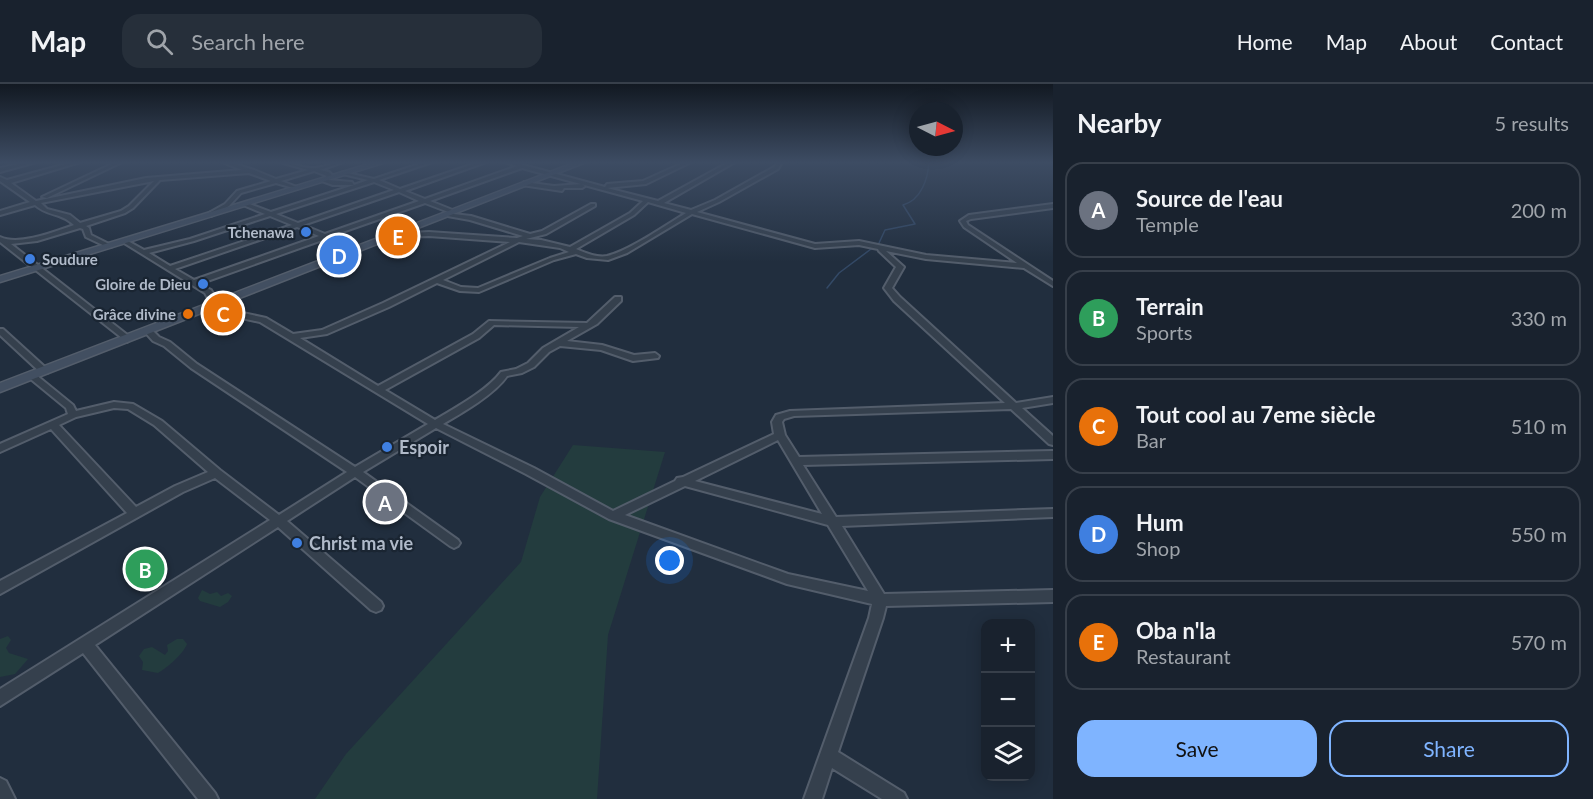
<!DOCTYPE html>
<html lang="en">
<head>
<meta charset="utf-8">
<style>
  body { margin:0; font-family:Lato,sans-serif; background:#262f3a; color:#f1f3f6 }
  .controls { position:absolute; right:18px; bottom:18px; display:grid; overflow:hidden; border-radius:12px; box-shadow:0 3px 15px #0003 }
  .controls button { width:54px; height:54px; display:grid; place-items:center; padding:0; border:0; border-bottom:2px solid #373f4a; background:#19222e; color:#f1f3f6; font:30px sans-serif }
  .compass { position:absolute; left:909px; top:18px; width:54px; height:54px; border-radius:50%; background:#19222e; box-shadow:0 3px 15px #0003; rotate:96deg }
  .you { position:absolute; left:670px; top:477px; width:21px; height:21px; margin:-15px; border:4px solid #fff; border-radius:50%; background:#1a73e8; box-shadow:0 0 0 9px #1a73e833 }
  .badge { display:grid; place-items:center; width:39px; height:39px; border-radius:50%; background:#7fb4ff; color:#fff; font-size:20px; font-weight:700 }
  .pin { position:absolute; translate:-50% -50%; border:3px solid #fff; box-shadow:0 2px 6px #0006 }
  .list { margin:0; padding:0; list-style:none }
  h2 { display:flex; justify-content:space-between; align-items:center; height:78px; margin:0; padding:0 24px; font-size:26px }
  h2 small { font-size:20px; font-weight:400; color:#9fa4aa }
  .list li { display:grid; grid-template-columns:39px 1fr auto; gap:18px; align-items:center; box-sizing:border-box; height:96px; margin:0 12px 12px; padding:0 12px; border:2px solid #373f4a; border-radius:18px }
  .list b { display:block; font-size:22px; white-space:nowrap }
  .list p { margin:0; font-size:20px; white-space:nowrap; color:#9fa4aa }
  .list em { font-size:20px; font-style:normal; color:#9fa4aa }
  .actions { display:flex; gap:12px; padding:18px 24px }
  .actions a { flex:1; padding:14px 0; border:2px solid #7fb4ff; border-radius:18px; text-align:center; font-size:21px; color:#7fb4ff }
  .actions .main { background:#7fb4ff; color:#111 }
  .icon { flex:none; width:33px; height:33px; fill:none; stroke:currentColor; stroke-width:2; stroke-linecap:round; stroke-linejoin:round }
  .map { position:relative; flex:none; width:1053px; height:715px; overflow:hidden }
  header { display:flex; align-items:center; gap:36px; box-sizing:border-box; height:84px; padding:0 30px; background:#19222e; border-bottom:2px solid #373f4a }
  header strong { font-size:28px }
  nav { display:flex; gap:33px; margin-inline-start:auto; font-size:21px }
  .search { width:420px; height:54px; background:#262f3a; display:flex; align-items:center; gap:15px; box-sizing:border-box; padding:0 21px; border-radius:18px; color:#9fa4aa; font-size:22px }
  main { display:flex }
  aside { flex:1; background:#19222e }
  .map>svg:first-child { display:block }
  .green { fill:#233c3e }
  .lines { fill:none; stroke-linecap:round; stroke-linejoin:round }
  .stream { stroke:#334966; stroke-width:1.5 }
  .street-casing { stroke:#535d6b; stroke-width:4 }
  .secondary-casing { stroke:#535d6b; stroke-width:3 }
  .street { fill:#35404d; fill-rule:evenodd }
  .secondary { fill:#424f61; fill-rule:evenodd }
  .shop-dot { fill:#3f7fe0; stroke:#1a2532; stroke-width:2 }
  .food-dot { fill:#e8710a; stroke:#1a2532; stroke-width:2 }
  .labels { text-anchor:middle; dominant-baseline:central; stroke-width:4.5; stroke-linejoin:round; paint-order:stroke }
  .far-poi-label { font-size:15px; font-weight:bold; fill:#b0bac9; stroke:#1a2532; text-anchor:end }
  .poi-label { font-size:18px; font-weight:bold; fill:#b0bac9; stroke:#1a2532; text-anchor:start }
</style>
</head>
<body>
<header>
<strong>Map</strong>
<div class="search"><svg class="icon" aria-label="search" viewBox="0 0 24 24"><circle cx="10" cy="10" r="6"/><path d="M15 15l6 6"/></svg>Search here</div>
<nav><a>Home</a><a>Map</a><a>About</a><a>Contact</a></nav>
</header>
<main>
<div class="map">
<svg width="1053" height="715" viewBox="0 0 1053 715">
  <rect width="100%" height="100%" fill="#212e3e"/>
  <!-- green -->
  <g class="green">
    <path d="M573,361l92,7 -57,183 -11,164h-282l31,-45 175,-192 19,-65z"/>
    <path d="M202,506l8,4 7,-2 4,4 7,-3 4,3 -4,6 -8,5 -20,-6 -2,-3z"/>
    <path d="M8,552l3,4 -5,8 3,5 19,6 -13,15 -15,3v-38z"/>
    <path d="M177,555h6l4,5c-4,10 -19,23 -29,29l-16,-3 1,-8 -4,-6 5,-7 8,-2 13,8 3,-4 -1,-6z"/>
  </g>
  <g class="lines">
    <!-- stream -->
    <path class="stream" d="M827,204l12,-15 40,-30 6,-13 30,-6 -12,-19c18,-5 25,-26 26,-43"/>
    <defs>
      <g id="street">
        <path d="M28,78h8l-36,10v-4z"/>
        <path d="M73,78h7l-69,21 25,18 110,-23 96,-8 -20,-8h7l25,8 22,9 32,-9 -28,-8c11,0 23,7 34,6 10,0 19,-6 29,-6l-23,8 9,2 3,3v2l-4,3 24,2 2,3 14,-5 -25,-6v-2l31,7 51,-17h7l-53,18 21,9 79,-27h7l-81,29 20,8 92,-33 -12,-4h7l93,25 2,-3 36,-3 42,-19h6l-45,22 -39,4 51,13 71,-39h6l-71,41 27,7 24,-10 59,-33 4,-5h4l-4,7 -59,33 -22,10 118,32 44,-3 67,14 91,8 -53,-36 -4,-6 9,-6 84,-11v4l-82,11 -5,2 2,4 85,56v5l-29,-18 -98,-9 -40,-8 18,16 -12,21 8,9 116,106 37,-6v6l-31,5 31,28v9l-4,-1 -38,-35 -217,7 -10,3 -2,3 3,13 14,22 254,-6v8l-250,6 33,52 217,-8v8l-211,9 42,68 169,-4v12l-167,4 -3,12 -45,134 66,41 3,6h-25l-50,-31 -10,31h-18l65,-181 3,-14 -85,-20 -178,-65 -83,-45 -90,-46 -73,44 95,68 2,3 -2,3 -4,2 -4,-2 -95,-69 -68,44 94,81 2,4 -2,4 -5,2 -5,-2 -93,-83 -183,118 120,148 3,6h-20l-115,-146 -83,53v-17l270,-169 -55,-42 -32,14 -183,102v-13l127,-68 -76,-84 -51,23v-8l68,-30 -2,-6 -39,-32 2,-2h6l38,31 3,6 38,-9 19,2 29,17 58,49 59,45 68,-43 -156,-104 -27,-22 -11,-5 -9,-10 1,-2h6l8,8 11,5 27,22 158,103 73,-43 -168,-102 -37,-8 -13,-7v-5l-5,-9 -84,-52 5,-1 18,10 46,-11 75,-25 -22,-9v-2h4l24,9 83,-27h-21l-11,-4v-2l5,-3 -13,-5 -33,10 16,6v2l-21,-6 -35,10 -12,13 -18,10 -2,-1v-2l16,-9 12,-13 34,-10 -22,-8 -89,7 -27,28 -8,5 -39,13 3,2 2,7 20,10v2h-4l-21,-10 -3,-8 -3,-1 -43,13 -26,3 119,93 1,2 -4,3 -127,-100v-5c19,9 54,-5 74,-12 -14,-13 -25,-8 -39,-20l-35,10v-4l30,-9 -30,-21v-4l7,3zM522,84l121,33 -13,12 -60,34 -29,-7 -15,-1 20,-5 49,-28v-2h-4l-49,27 -12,3 -59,-18 -26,-3 -3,2 28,5 53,16 -6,2 -88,-6 -37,2 -1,1 3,2 35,-1 81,6 -127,61 -61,27 -29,4 -27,-16 -37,-8 -12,-6 1,-2 -7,-12 -12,-6 126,-45 26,13h4v-2l-24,-14 94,-33 26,10h4v-2l-25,-10zM154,97l-25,25 -8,5 -41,12 -10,-8 -23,-6 -6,-6zM374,98l20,8 -96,33 -22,-9zM399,108l20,9 -94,33 -22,-9zM648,118l38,11c-20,12 -57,38 -79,43 -10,2 -22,-3 -31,-7l58,-34zM692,130l123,34 44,-3 19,4 1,2 17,16 -12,21 10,13 111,102 -215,8 -14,4 -4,7 2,12 -91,43 -6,1 -2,3 -62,30 -79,-43 -91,-44c19,-11 52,-30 64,-48l15,-3 12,-6 15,-15 11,-6 41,4 32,11 25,-3 1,-2 -4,-3 -21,2 -32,-10 -35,-4 30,-17 24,-23v-4h-6l-28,26 -98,-2 -16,13 -95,52 -78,-48 27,-4 62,-27 48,-24 23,8 19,1 75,-32 22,-6 11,4 21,2 19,-7zM270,132l22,9 -122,41 -21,-13 45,-12zM297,143l22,9 -125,44 -19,-11zM519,158l41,6 9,4 -19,6 -72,30 -17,-1 -18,-7zM494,241l85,2 -36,21 -15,15 -12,6 -15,3c-13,18 -46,36 -66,48l-50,-30 94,-52zM114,324l14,1 26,16 54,47 -33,14 -39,21 -77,-82 17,-8zM778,356l44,74 -127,-33zM685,402l143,39 40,66 -80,-17 -163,-59z"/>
        <path d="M116,78h6l-75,36 -5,-1z"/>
        <path d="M524,98l30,4 28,-2 3,2 -3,2h-18l-2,3 -40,-6z"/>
        <path d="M0,245h3l44,40 2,2 -2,2h-6l-41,-38z"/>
        <path d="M0,694l6,3 9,18h-15z"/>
      </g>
      <g id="secondary">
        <path d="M375,78h11l-386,120v-6z"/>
        <path d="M576,78h10l-586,230v-9z"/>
      </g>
    </defs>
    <!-- street casing -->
    <use href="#street" class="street-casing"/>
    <!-- secondary casing -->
    <use href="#secondary" class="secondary-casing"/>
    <!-- street -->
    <use href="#street" class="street"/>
    <!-- secondary -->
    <use href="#secondary" class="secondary"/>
  </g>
  <!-- sky -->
  <linearGradient id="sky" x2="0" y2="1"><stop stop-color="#121922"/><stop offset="0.44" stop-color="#3d4c63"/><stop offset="1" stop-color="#3d4c63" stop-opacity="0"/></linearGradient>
  <rect width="1053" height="178" fill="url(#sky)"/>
  <!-- markers -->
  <g class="shop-dot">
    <circle cx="306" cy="148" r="6"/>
    <circle cx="30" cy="175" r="6"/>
    <circle cx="203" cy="200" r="6"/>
    <circle cx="387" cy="363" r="6"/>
    <circle cx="297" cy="459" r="6"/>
  </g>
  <circle class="food-dot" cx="188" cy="230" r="6"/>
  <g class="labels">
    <!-- far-poi labels -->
    <g class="far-poi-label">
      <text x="294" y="148">Tchenawa</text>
      <text x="42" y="175" text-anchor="start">Soudure</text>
      <text x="191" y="200">Gloire de Dieu</text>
      <text x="176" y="230">Grâce divine</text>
    </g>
    <!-- poi labels -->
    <g class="poi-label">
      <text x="399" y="363">Espoir</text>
      <text x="309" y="459">Christ ma vie</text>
    </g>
  </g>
</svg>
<div class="controls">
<button>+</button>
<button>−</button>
<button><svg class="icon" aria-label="layers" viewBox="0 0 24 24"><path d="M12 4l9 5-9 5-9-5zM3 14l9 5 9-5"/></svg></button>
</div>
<svg class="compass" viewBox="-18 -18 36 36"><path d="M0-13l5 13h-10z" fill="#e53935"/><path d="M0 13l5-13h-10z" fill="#9fa4aa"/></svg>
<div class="you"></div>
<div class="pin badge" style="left:385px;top:418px;background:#6b7280">A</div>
<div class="pin badge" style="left:145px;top:485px;background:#2e9e5b">B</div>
<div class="pin badge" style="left:223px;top:229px;background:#e8710a">C</div>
<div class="pin badge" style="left:339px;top:171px;background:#3f7fe0">D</div>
<div class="pin badge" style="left:398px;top:152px;background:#e8710a">E</div>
</div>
<aside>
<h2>Nearby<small>5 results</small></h2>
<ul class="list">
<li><span class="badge" style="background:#6b7280">A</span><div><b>Source de l'eau</b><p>Temple</p></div><em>200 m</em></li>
<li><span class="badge" style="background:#2e9e5b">B</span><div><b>Terrain</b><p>Sports</p></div><em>330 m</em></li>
<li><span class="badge" style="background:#e8710a">C</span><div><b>Tout cool au 7eme siècle</b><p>Bar</p></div><em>510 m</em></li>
<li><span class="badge" style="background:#3f7fe0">D</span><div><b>Hum</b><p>Shop</p></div><em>550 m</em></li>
<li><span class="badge" style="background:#e8710a">E</span><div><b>Oba n'la</b><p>Restaurant</p></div><em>570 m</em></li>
</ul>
<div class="actions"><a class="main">Save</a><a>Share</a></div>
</aside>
</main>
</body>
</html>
